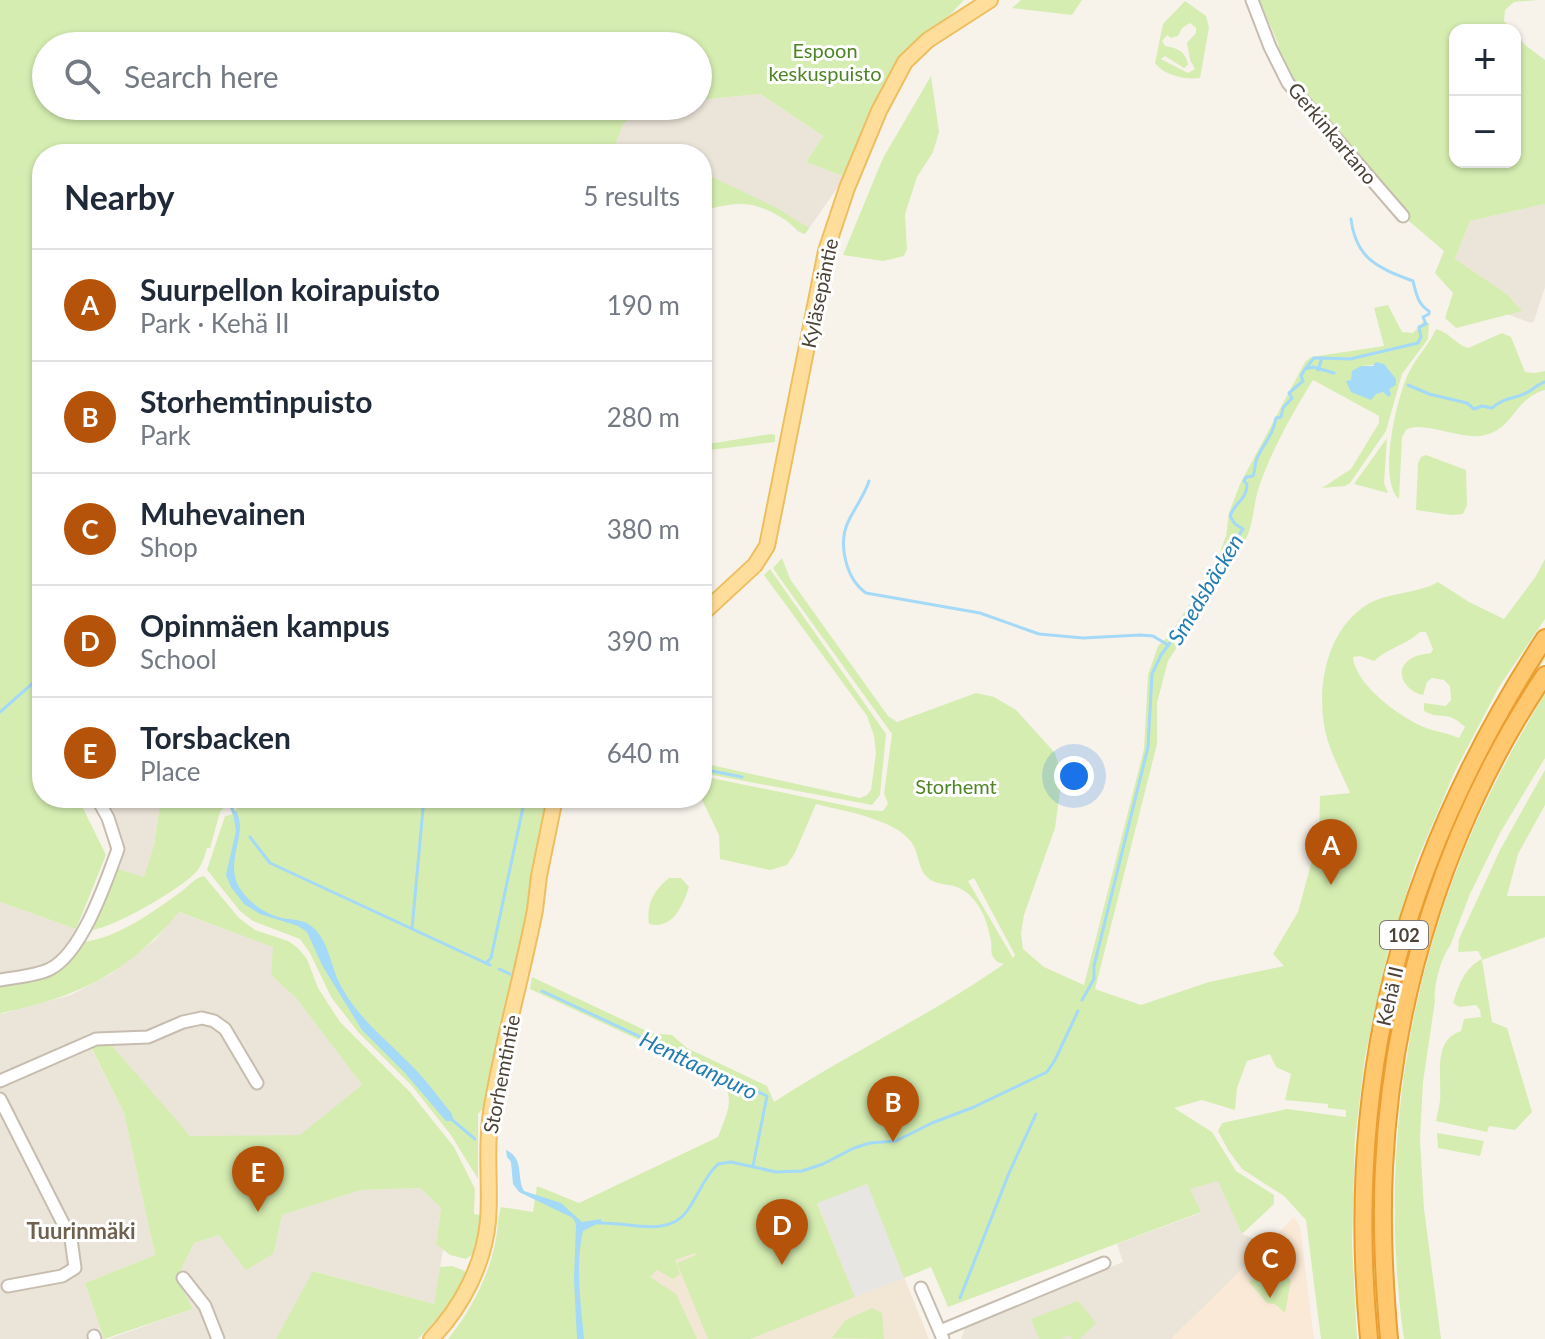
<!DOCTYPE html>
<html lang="en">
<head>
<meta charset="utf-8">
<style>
  body { margin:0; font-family:Lato,sans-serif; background:#f2f2f3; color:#1f2937 }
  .controls { position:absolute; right:24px; top:24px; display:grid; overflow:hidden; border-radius:16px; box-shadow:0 2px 6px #0004 }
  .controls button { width:72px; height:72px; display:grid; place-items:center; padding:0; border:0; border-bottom:2px solid #e0e1e3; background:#fff; color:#1f2937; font:40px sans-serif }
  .you { position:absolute; left:1074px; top:776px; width:28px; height:28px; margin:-20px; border:6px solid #fff; border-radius:50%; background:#1a73e8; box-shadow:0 0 0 12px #1a73e833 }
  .badge { display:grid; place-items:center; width:52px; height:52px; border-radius:50%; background:#b45309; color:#fff; font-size:26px; font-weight:700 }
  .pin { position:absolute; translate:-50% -66px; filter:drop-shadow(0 2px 4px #0008) }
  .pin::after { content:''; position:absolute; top:42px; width:28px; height:24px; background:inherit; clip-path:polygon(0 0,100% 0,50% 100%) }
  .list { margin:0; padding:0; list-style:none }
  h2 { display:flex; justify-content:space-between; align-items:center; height:104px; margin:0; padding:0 32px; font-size:34px }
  h2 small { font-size:26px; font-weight:400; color:#747a83 }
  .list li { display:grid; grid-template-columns:52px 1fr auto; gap:24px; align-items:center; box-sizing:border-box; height:112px; padding:0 32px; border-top:2px solid #e0e1e3 }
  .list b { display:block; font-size:30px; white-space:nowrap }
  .list p { margin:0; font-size:26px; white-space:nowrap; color:#747a83 }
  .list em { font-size:26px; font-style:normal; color:#747a83 }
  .icon { flex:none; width:44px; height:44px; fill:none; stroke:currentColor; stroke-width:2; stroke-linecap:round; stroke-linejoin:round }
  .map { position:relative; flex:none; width:1545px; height:1339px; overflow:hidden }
  .search { position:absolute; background:#fff; box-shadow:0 2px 6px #0004; left:32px; top:32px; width:680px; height:88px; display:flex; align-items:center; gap:20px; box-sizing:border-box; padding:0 28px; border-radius:44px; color:#747a83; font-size:30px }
  .panel { position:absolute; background:#fff; box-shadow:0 2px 6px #0004; left:32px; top:144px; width:680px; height:664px; border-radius:32px }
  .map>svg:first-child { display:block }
  .residential { fill:#ebe4d9 }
  .commercial { fill:#f9e9d6 }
  .education { fill:#f1e7d4 }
  .green { fill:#d5edb1; fill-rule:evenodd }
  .parking { fill:#e8e6e2 }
  .water { fill:#a4d9f7 }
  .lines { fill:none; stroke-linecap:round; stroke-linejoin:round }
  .stream { stroke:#a4d9f7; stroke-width:3 }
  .minor-casing { stroke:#c6bdaf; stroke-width:15 }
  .major-casing { stroke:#eebe61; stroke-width:18 }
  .highway-casing { stroke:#eb9e31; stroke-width:20 }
  .minor { stroke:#fff; stroke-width:11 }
  .major { stroke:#ffde9c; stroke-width:14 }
  .highway { stroke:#ffc86e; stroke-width:16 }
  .labels { text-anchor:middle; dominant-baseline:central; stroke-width:6; stroke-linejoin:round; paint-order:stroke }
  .shield { fill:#fff; stroke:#827b74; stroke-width:2 }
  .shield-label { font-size:18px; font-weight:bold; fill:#4c4338 }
  .park-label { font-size:20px; fill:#4d8424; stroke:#fff }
  .street-label { font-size:20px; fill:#4c4338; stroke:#fff }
  .water-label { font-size:22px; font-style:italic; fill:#247cb1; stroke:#fff }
  .neighbourhood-label { font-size:22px; font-weight:bold; fill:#70614e; stroke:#fff }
</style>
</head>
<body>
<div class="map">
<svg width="1545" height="1339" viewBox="0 0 1545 1339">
  <rect width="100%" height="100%" fill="#f7f3eb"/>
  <!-- residential -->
  <g class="residential">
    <path d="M760,94l63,42 -17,26 39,15 -40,57 -7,-2 -7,-9 -27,-16 -21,-5 -41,8v-56h-95l8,-8 8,-22 21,-18h54v-6z"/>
    <path d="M1545,204v83l-11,34 -3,2 -24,-9 14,-4 -14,-16 -52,-35 15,-38z"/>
    <path d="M103,798h58l-7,47 -10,33 -29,-10 7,-24z"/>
    <path d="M0,902l76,27 -8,17 -12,13 -12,8 -44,9z"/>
    <path d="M178,912l96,35 -3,28 25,23 66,87 -62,51h-110l-35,-39 -64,-49 33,65 31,142 -70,28 19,56h-104v-323l1,-2 70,-19 40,-21 44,-34z"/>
    <path d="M1218,1180l24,54 26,10 -97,95h-210l4,-11 158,-66 -6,-18 83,-31 -10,-24z"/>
    <path d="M420,1188l21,20 -5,35 7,7 -9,54 -120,-33 -38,68h-168l85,-30 -16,-31 17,-35 25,-8 55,18 8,-38 79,-25z"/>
  </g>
  <!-- commercial -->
  <path class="commercial" d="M1294,1217l6,9 14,113h-143z"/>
  <!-- education -->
  <path class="education" d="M867,1184l62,155h-307l23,-58 12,-11 18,-10z"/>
  <!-- green -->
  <g class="green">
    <path d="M0,0h964l-22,23 -43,34 -20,37 -34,83 -39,-15 17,-26 -63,-42 -62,6v-54h-652v60h598l-21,18 -8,22 7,8h-16l-15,-6 -25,6h-524v644h36l28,57 -30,74 -76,-27z"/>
    <path d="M1021,0h61l-10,15 -60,-7z"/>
    <path d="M1259,0h278l-23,2 -9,8 -1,11 8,9h-57v132h60v-128l10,11 20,15v144l-75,17 -15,38 52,35 15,17 -66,17 -11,-10 8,-25 -18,-20 9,-22 -41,-35 -121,-146 -4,-27z"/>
    <path d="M1185,1l21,15 3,12 -9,50c-15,2 -37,-3 -45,-15l8,-39zM1190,23l6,5v5l-9,10 3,17 5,9 -7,4 -27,-14 4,-3 19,12 4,-3c-2,-14 -11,-17 -23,-19l-3,-5 5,-6 4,3 7,-2 4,-8z"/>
    <path d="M931,76l8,56 -6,20 -16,25 -12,37 2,35 -3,7 -21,5 -40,-6 40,-97z"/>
    <path d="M702,172l75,36 32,20 -4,6c-9,-3 -13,-10 -21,-15 -33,-20 -46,-17 -82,-9z"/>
    <path d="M1388,305l14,27 11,1 10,-11 6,1 -1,16 -26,35 -16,57 -36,52 -5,3 -23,2 29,-19 28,-46v-7l-66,-36c-21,34 -41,69 -54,107 -6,18 -5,37 -14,54l-77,120 -11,42v41l-62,245 46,16 68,-23 75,-16 -11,-12 25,-42 21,-77 1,-39 30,-3c-8,-20 -21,-42 -25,-63 -9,-44 2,-101 43,-126 21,-12 49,-10 70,-22l31,20 35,17 32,-43 9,-17v60l-46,68 -44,84 -39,92 -29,93 -22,101 -10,82 -3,105 5,95h-36l-15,-119 -22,-24 -42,-27 -14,-19 -10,-19 4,-8 65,-14 59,8v-7l-18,-2v-4l-43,-4 6,-26 -15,-7 -6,-13 -23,7 -10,27 -2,22 -33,-10 -28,8 38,24 24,39 38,24v9l-32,30 -24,-53 -28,8 11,23 -253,95 -17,-40 -27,11 -37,-94 -50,20 38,93 -105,42h-42l-31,-76 19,-8 -1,-2 -20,7 5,14 -7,5 -16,-9 -7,7 26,17 21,45h-249c22,-27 40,-61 47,-95 3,-12 2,-25 6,-37l32,5 4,-26 42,17 139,-66c10,-27 21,-43 -6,-63l-182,-85 2,-12 119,56 21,2 15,13 80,38 7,16c75,-49 157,-87 230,-138 -4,-1 -8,-2 -10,-6 -4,-4 -2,-12 -3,-17 -3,-15 -7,-29 -16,-40 -19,-24 -35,-11 -48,-24 -9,-8 -8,-24 -15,-34 -16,-24 -69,-32 -96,-39l-21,49 -8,12 -17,5 -50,-11 -1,-24 -18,-37 1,-22 165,34 16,1 5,-7 -4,-11 8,-59 -113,-157 -6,-9 9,-10 8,21 98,137 9,6 79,-29 18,4 22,13 39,43 7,24 -7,51 -31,87 -3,18 2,16 21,18 40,18 60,-236 4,-74 10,-29 10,-9 47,-71 11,-30 3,-23 11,-29 65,-122 6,-5 73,-11 -10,-38zM1384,364l3,5 2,27 -6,-4 -7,2 -29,-13 4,-1 10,-14zM1420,632h6l7,17 -2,4c-6,1 -14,2 -19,5 -21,12 -6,34 11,37l4,-13 5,-4 12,2 6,6 1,14 -5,6 -22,-3v8c18,10 22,-2 41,16l-6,11c-14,-6 -29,-7 -42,-14 -23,-12 -62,-41 -64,-67l7,-1 14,5c14,-13 32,-16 46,-29zM974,878l41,77 -2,3 -45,-77z"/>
    <path d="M1436,329c13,3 19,15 32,19l34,-15 9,4 14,35 9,1 11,-2v19c-34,10 -29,40 -65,46 -21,3 -59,-16 -74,-6l-4,7 -3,62c-22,-19 -2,-103 10,-127 8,-16 20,-27 27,-43z"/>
    <path d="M771,434l4,1v7l-73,9v-6z"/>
    <path d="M1387,438l-3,45 4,10 -34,-9z"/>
    <path d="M1426,455l40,15 1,35 -4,9 -12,1 -35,-5 2,-47 3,-6z"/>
    <path d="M770,569l116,165 -6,61 -8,10 -170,-32v-10l158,35 7,-3 4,-5 5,-37 -2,-17 -7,-20 -103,-141z"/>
    <path d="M1545,651v8c-138,205 -187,436 -164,680h-4c-22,-204 17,-406 109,-589 17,-34 39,-66 59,-99z"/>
    <path d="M1545,693v65l-45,75 -30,61 -20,52c-9,11 -17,42 -15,55l-12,81 -3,57 4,70 17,130h-37c-23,-158 -3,-329 56,-478 23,-59 53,-114 85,-168z"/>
    <path d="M1545,770v35l-27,49 -11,42h38v41l-63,23 10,62 15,6 25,84 -17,18 -26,-4 -2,6 -51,-11c1,-6 3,-13 4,-20 2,-23 -8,-61 21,-70l3,-12 17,-2 -1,-7 -4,-5 -17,2 -6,-4c6,-18 11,-35 29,-44l-4,-8 -20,1 1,-13 41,-89z"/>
    <path d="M161,798h72l-13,14 -10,36h-3c-3,10 -5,19 -14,27 -15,15 -87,58 -106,55l28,-62 29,9 10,-32z"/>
    <path d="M242,798h307l-19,89 -3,33 -40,184 -9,10v65l-27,-44 -39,-49 -54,-54 -27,-35 -21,-44 -10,-14 -47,-18 -13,-10 -33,-41 18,-54 6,-1 6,-6 -2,-4z"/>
    <path d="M204,876l35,42 16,12 33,11 10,7 9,11 11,29 22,34 70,70 44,55 21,42 -1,25 10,2 -7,35 -11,8 -16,-4 -14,-11 5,-36 -21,-20 -59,2 -79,25 -8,38 -28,17 -27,-35 -25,8 -17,35 16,31 -89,30 -19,-56 70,-28 -31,-142 -33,-66 17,-6 82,95 110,-1 62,-50 -66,-87 -25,-23 2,-28 -94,-35c-51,61 -100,85 -178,101l-1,3v-32c45,-11 53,2 82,-42 34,-3 69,-29 96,-48 9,-6 16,-16 26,-18z"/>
    <path d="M669,878h12l8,9c-6,18 -16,43 -40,37 -3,-20 5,-34 20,-46z"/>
    <path d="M1437,1133l47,8 -4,15 -42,-8z"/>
    <path d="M1271,1260l20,20 -6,33 -10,-9 -8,-1 -18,-21z"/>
    <path d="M452,1266l13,5 1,7 -19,34 -3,-1 -26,28h-142l37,-68 121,33 6,-37z"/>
    <path d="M1078,1301l18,22 -16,16h-8l-2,-4 -11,4h-20l-8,-20z"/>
    <path d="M872,1308l10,5 2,26 -52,-1 14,-18z"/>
  </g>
  <!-- parking -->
  <path class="parking" d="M867,1184l37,94 -49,19 -37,-94z"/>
  <!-- water -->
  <g class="water">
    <path d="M1376,362l8,2 12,15v6l-7,4 2,5 -2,3 -6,-5 -7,2 -5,6 -20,-8 -5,-11 5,-1 1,-9 9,-5h12z"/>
    <path d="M236,811c13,23 -12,50 3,76 9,15 26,27 43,31 10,2 21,1 29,8 17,13 19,36 27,54 16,34 45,57 71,83 16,15 29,34 43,51l1,7h-7l-41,-48 -43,-43 -39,-63 -16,-35 -9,-6 -38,-12 -16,-10 -13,-17 -5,-12 10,-44 -3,-18z"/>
    <path d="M506,1150c19,9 10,26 18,41l37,12 21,19 19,-3v3l-18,9c-8,35 -2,73 1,108h-7l-3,-60 2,-55 -3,-6 -54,-26 -6,-8 -2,-22 -4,-5z"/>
  </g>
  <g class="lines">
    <!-- stream -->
    <g class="stream">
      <path d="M1306,368l8,-10h8"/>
      <path d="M1318,370l4,-12 28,1 68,-16 3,-6 -2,-10 7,-3 -3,-7 6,-3v-3c-11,-6 -13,-18 -16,-30 -34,-13 -57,-21 -62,-62"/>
      <path d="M1408,385l21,9 38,9 7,6 8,-3 10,2c16,-13 22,-8 36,-16 6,-3 10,-8 17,-10"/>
      <path d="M869,481c-5,15 -13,25 -20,39 -12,23 -3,59 17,73l114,20 59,21 44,4 57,-3 13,1 15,9"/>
      <path d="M0,712l42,-37"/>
      <path d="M702,769l40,8"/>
      <path d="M227,798l7,15"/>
      <path d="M250,837l20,26 220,102"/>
      <path d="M412,929l12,-131"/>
      <path d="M486,963l5,-5 34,-160"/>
      <path d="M499,969l11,5"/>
      <path d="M542,991l225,105 -14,70"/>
      <path d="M1082,1000l12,-21v-13l54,-219 4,-73 9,-19 20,-27 4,-1c4,-16 17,-28 22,-46l4,-1 15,-22v-12l13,-11 4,-6 -8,-5 -5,-8c5,-14 17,-16 17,-32l-3,-3 2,-4 7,-1c3,-7 1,-13 5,-20 8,-16 15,-21 18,-38l5,-1 2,-9 9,-10 -3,-5 14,-12 -2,-5 4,-7 8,-2 21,6"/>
      <path d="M451,1119l24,20"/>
      <path d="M598,1223c28,-2 69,16 89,-12 11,-15 17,-34 31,-47l13,-2 45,10 26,-1 21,-7 31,-16 16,-5 26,-2 36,-18 42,-16 73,-35 8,-12 23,-49"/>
      <path d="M960,1298l49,-125 27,-59"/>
    </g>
    <defs>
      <g id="minor">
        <path d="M1252,0l18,47 18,36 115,133"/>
        <path d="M0,980c16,-3 36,-4 50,-11 32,-16 56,-87 68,-120l-10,-31 -11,-20"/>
        <path d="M0,1081l96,-42 52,-2 35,-15 19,-4 12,3 11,8 32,54"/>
        <path d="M0,1099l71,140 4,29 -13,8 -54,10"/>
        <path d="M183,1278l22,28 13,33"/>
        <path d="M921,1288l22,51"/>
        <path d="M940,1331l164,-68"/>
        <path d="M94,1336l1,3"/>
      </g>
      <g id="major">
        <path d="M702,614l53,-49 12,-19 59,-295 21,-63 32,-77 26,-49 23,-22 62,-40"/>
        <path d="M431,1339c30,-31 53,-74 57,-118 3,-36 -3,-73 3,-109 11,-68 31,-135 44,-202l4,-34 16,-78"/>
      </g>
      <g id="highway">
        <path d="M1369,1339c-25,-262 32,-481 176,-701"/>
        <path d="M1389,1339c-5,-57 -8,-113 -5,-171 8,-173 64,-349 161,-493"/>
      </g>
    </defs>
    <!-- minor casing -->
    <use href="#minor" class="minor-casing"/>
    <!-- major casing -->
    <use href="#major" class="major-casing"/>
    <!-- highway casing -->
    <use href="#highway" class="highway-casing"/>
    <!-- minor -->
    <use href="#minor" class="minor"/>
    <!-- major -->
    <use href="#major" class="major"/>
    <!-- highway -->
    <use href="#highway" class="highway"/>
  </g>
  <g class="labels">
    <!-- shield labels -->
    <rect class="shield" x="1380" y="921" width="48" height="28" rx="6"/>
    <g class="shield-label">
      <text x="1404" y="935">102</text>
    </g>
    <!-- park labels -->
    <g class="park-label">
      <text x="825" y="50">Espoon<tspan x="825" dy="23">keskuspuisto</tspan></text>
      <text x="956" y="786">Storhemt</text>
    </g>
    <!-- street labels -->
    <g class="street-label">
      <text transform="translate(1333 133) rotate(50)">Gerkinkartano</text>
      <text transform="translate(819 293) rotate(-78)">Kyläsepäntie</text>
      <text transform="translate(1389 996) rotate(-77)">Kehä II</text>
      <text transform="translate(501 1074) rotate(-79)">Storhemtintie</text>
    </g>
    <!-- water labels -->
    <g class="water-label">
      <text transform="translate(1205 589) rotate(-59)">Smedsbäcken</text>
      <text transform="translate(699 1065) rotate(26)">Henttaanpuro</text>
    </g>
    <!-- neighbourhood labels -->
    <g class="neighbourhood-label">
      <text x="81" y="1230">Tuurinmäki</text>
    </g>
  </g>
</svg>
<div class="controls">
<button>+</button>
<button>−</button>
</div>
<div class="you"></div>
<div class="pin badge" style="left:1331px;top:885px">A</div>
<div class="pin badge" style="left:893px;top:1142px">B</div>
<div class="pin badge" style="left:1270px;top:1298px">C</div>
<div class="pin badge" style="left:782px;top:1265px">D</div>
<div class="pin badge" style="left:258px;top:1212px">E</div>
<div class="search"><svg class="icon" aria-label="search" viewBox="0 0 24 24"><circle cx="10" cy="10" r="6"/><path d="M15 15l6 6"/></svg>Search here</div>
<section class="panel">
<h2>Nearby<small>5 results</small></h2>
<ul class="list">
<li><span class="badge">A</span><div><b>Suurpellon koirapuisto</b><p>Park · Kehä II</p></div><em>190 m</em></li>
<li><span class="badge">B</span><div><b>Storhemtinpuisto</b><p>Park</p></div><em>280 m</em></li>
<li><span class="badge">C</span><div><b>Muhevainen</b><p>Shop</p></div><em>380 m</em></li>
<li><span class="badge">D</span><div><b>Opinmäen kampus</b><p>School</p></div><em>390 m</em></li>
<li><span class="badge">E</span><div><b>Torsbacken</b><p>Place</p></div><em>640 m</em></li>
</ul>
</section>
</div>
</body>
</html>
